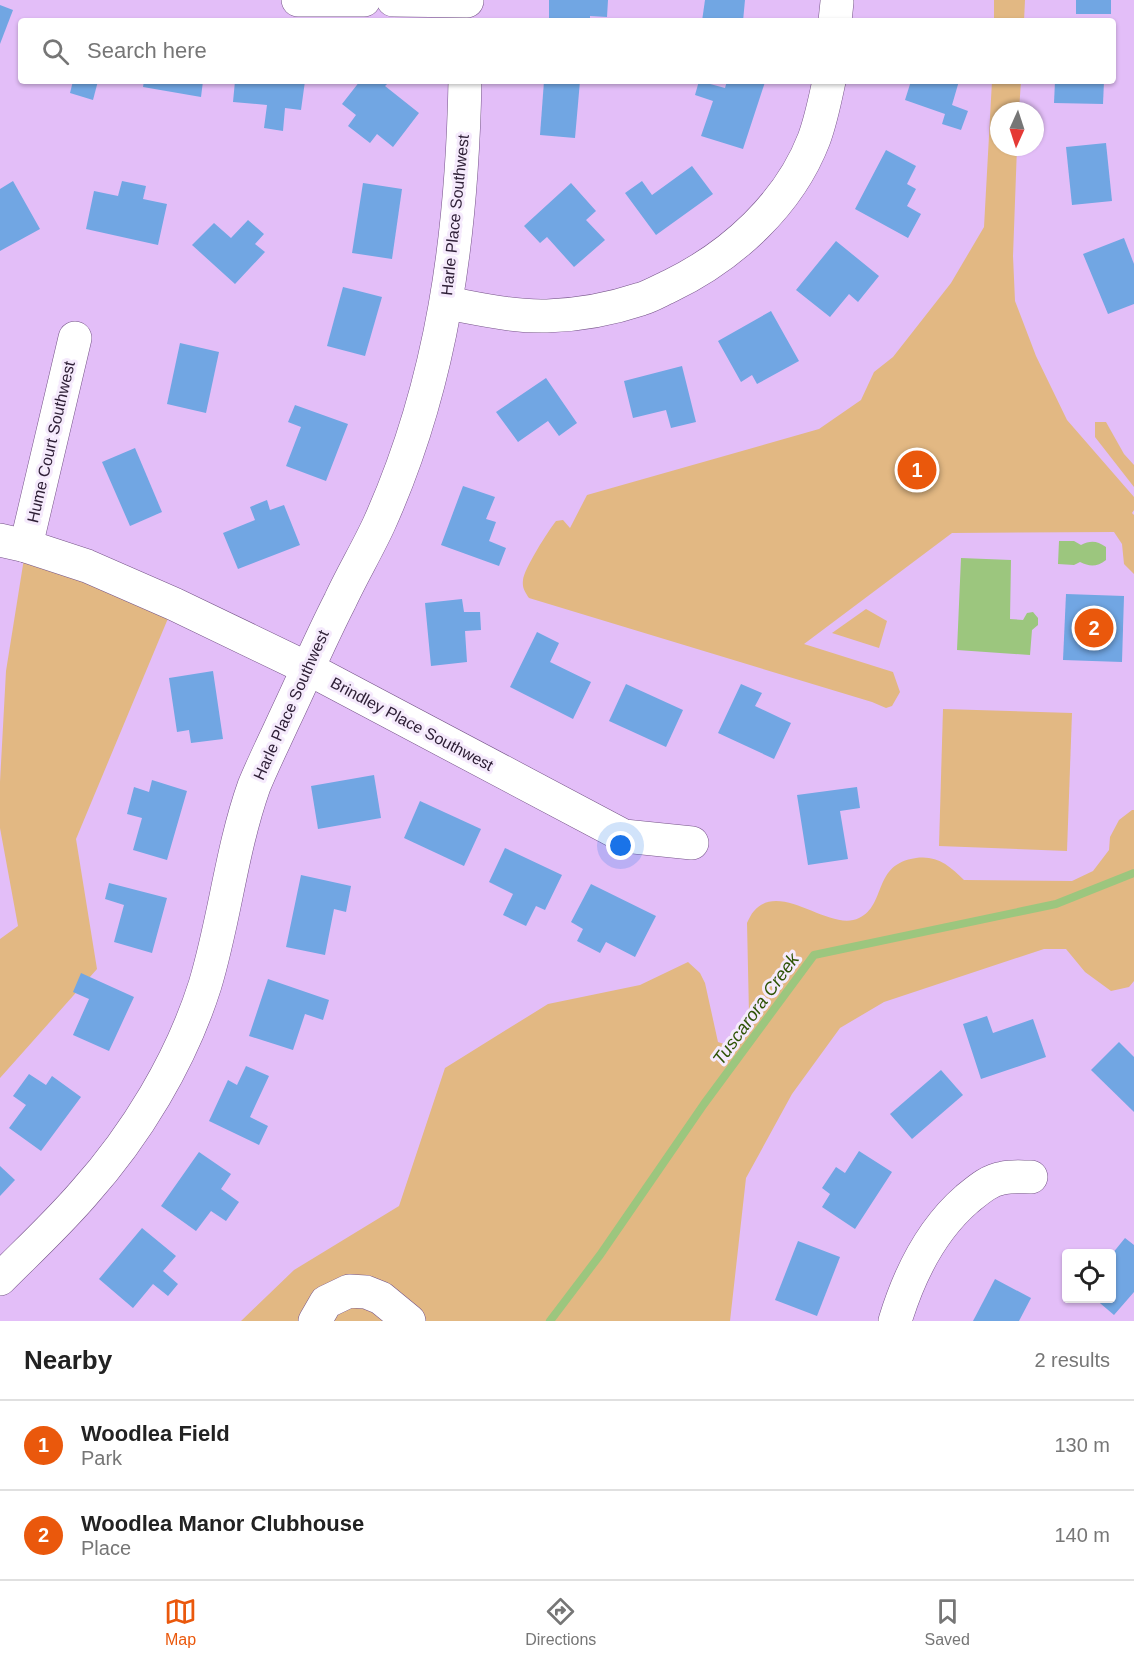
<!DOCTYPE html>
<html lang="en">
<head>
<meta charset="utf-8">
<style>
  body { margin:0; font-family:Helvetica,sans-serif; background:#f6f6f6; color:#222 }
  .controls { position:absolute; right:18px; bottom:18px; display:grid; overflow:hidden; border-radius:6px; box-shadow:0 2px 4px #0004 }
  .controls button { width:54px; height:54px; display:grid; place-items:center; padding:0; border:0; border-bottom:2px solid #e0e0e0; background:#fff; color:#222; font:30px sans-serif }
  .compass { position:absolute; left:990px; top:102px; width:54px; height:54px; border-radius:50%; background:#fff; box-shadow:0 2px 4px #0004; rotate:183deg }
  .you { position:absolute; left:621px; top:846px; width:21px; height:21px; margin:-15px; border:4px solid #fff; border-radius:50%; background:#1a73e8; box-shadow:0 0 0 9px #1a73e833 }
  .badge { display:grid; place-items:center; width:39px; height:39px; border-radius:50%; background:#ea580c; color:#fff; font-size:20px; font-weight:700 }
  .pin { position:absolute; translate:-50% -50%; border:3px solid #fff; box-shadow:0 2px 6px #0006 }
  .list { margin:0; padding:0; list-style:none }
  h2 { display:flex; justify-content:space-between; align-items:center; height:78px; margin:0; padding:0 24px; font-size:26px }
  h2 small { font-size:20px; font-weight:400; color:#767676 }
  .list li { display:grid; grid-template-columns:39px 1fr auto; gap:18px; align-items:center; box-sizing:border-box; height:90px; padding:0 24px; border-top:2px solid #e0e0e0 }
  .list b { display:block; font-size:22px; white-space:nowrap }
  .list p { margin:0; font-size:20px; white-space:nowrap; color:#767676 }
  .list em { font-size:20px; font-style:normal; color:#767676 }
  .icon { flex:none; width:33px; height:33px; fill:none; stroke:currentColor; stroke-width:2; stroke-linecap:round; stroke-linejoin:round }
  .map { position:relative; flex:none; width:1134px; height:1321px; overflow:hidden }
  .search { position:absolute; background:#fff; box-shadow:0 2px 4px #0004; left:18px; right:18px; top:18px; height:66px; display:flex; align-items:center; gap:15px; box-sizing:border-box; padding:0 21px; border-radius:6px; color:#767676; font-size:22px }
  .sheet { height:258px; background:#fff }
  nav { display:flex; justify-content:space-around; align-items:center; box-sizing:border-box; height:84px; border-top:2px solid #e0e0e0; background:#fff; font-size:16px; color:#767676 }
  nav a { display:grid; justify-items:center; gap:3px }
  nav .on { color:#ea580c }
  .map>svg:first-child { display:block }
  .green { fill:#e2b883 }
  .water { fill:#9cc67e }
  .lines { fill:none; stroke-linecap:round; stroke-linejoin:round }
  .stream { stroke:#9cc67e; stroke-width:8 }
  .building { fill:#71a6e3 }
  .minor-casing { stroke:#755488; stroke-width:34 }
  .minor { stroke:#fff; stroke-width:33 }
  .labels { text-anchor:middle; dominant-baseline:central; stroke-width:6; stroke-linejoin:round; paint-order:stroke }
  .street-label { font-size:16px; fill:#2f2037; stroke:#f5eafc }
  .water-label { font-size:18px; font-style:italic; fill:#2e5304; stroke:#f5eafc }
</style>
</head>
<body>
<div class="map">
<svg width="1134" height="1321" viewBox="0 0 1134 1321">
  <rect width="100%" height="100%" fill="#e3bef8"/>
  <!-- green -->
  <g class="green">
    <path d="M994,0h31l-1,21h-30z"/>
    <path d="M992,81h29l-2,30h-20v36h18l-4,109 2,45 21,55 31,64 67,77v13l-2,3 2,2v59l-10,-10 -2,-20 -8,-12 -162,1 -148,111 89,28 7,20 -8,14 -6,2 -14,-6 -343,-104c-4,-6 -7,-10 -6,-18 1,-11 25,-49 33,-59l7,-1 7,8 17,-33 232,-66 42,-29 13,-28 19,-15 58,-74 33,-56z"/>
    <path d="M1095,422h11l18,32 10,11v22l-39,-50z"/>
    <path d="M26,546l148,58 -98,235 21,130 -97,109v-139l18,-13 -18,-98v-46l6,-111z"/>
    <path d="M866,609l21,12 -8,27 -47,-15z"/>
    <path d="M943,709l129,4 -5,138 -128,-5z"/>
    <path d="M1132,810h2v171l-5,6 -18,4 -26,-19 -19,-23h-22l-160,53 -44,26 -48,66 -46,84 -16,143h-489l53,-51 105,-64 46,-138 103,-64 92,-19 48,-23 12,11 5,10 13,59 12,4 10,-9 9,-23 -2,-91c2,-4 4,-9 7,-12 27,-31 76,22 105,7 28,-13 13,-54 57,-60 21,-3 34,8 48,22l108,1 21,-10 16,-21 1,-13 9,-17z"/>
  </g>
  <!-- water -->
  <g class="water">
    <path d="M1059,541h15l7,4c10,-5 16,-4 25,2v13c-9,7 -16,7 -26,2l-6,3 -16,-1z"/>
    <path d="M961,558l50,2 -1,59 13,1 4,-7 6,-1 5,6v7l-6,5 -2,25 -73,-5z"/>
  </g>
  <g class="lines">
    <!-- stream -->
    <path class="stream" d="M550,1321l50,-66 104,-151 110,-149 242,-51 78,-31"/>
  </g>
  <!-- building -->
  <g class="building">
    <path d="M549,0h59l-1,17 -17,-1v5h-41z"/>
    <path d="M705,0h40l-2,21h-41z"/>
    <rect x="1076" y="0" width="35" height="14"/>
    <path d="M0,5l13,5 -13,34z"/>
    <path d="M73,81h25l-5,19 -23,-7z"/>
    <path d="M144,81h59l-2,16 -58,-10z"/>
    <path d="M235,81h70l-4,29 -16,-2 -2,23 -19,-3 3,-23 -34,-3z"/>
    <path d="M360,81h30l-5,5 34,27 -26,34 -16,-13 -7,9 -22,-17 8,-11 -14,-11z"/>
    <path d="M544,81h36l-5,57 -35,-3z"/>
    <path d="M699,81l26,7 2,-7 38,1 -22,67 -42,-13 12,-35 -18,-6z"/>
    <path d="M911,81h48l-7,24 16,6 -7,19 -19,-6 3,-10 -40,-14z"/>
    <path d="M1055,81h49l-1,23 -49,-1z"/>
    <path d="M1106,143l6,58 -40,4 -6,-58z"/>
    <path d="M886,150l30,16 -9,18 9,5 -9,17 14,8 -13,24 -53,-29z"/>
    <path d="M692,166l21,28 -57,41 -31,-42 17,-12 10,14z"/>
    <path d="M13,181l27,48 -40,22v-62z"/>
    <path d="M122,181l24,5 -3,13 24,5 -9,41 -72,-16 8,-38 24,5z"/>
    <path d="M363,183l39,6 -10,70 -40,-6z"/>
    <path d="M571,183l25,28 -10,9 19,20 -31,27 -27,-30 -7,6 -16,-17z"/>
    <path d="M248,220l16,14 -9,10 10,8 -30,32 -43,-39 22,-22 17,15z"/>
    <path d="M1124,238l10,26v40l-26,10 -25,-60z"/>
    <path d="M836,241l43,35 -21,26 -9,-8 -19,23 -34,-27z"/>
    <path d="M343,287l39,10 -17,59 -38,-10z"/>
    <path d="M771,311l28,50 -42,23 -5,-9 -11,7 -23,-41z"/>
    <path d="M180,343l39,9 -13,61 -39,-9z"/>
    <path d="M682,366l14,56 -25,6 -5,-18 -33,8 -9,-37z"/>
    <path d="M546,378l31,45 -18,13 -11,-15 -30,21 -22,-30z"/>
    <path d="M295,405l53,19 -22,57 -40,-15 15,-39 -13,-5z"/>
    <path d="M135,448l27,64 -32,14 -28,-64z"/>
    <path d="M463,486l32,11 -9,22 10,3 -7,19 17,7 -7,18 -58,-21z"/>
    <path d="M267,500l3,10 14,-5 16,40 -62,24 -15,-36 32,-13 -5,-13z"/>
    <path d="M1066,594l58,2 -2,66 -59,-2z"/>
    <path d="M462,599l2,13h16l1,18 -16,1 2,31 -36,4 -6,-63z"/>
    <path d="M537,632l22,11 -9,19 41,20 -18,37 -63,-32z"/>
    <path d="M213,671l10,68 -32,4 -2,-13 -12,2 -8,-54z"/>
    <path d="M626,684l57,26 -17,37 -57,-26z"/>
    <path d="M741,684l21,9 -7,13 36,17 -17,36 -56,-26z"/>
    <path d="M374,775l7,43 -63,11 -7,-43z"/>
    <path d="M152,780l35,11 -20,69 -34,-10 9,-32 -15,-4 7,-27 15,5z"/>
    <path d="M857,787l3,21 -20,3 8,48 -40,6 -11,-70z"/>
    <path d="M420,801l61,28 -17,37 -60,-28z"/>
    <path d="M505,848l57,27 -17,35 -9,-4 -10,20 -23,-11 10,-21 -24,-12z"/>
    <path d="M301,875l50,11 -5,26 -12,-3 -9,46 -39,-8z"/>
    <path d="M109,883l58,15 -15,55 -38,-11 10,-37 -19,-6z"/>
    <path d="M591,884l65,32 -21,41 -29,-15 -6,11 -23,-12 6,-12 -12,-7z"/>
    <path d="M81,973l53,24 -25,54 -36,-16 16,-36 -16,-7z"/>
    <path d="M268,979l61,21 -6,20 -18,-6 -12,36 -44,-14z"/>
    <path d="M987,1016l6,17 40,-14 13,38 -65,22 -18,-55z"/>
    <path d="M1119,1042l15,15v55l-43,-42z"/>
    <path d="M246,1066l23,10 -19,41 18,9 -9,19 -50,-24 19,-41 9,5z"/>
    <path d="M941,1070l22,25 -51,44 -22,-25z"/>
    <path d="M29,1074l17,11 6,-9 29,21 -40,54 -32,-23 17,-23 -13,-9z"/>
    <path d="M859,1151l33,21 -37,57 -33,-22 8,-13 -8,-6 14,-21 9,6z"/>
    <path d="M199,1152l32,22 -10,15 18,13 -13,19 -15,-10 -15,20 -35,-25z"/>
    <path d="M0,1166l15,14 -15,16z"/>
    <path d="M142,1228l34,28 -13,15 15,13 -10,12 -15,-12 -20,24 -34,-29z"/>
    <path d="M1125,1238l9,7v47l-20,23 -20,-17h18v-44z"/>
    <path d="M798,1241l42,16 -23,59 -42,-16z"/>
    <path d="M995,1279l36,19 -12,23h-46z"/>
  </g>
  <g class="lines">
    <defs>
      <g id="minor">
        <path d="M298,0h66"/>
        <path d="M393,0l74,1"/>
        <path d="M835,21l2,-19"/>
        <path d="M447,303c33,6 66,14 100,13 31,-1 64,-7 94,-17 10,-3 20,-9 29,-13 62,-30 119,-82 144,-147 7,-19 11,-39 15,-58"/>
        <path d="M0,540l26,6 61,20 87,38 133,64 317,168 68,7"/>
        <path d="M26,546l49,-208"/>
        <path d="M0,1279c28,-28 57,-55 83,-85 53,-59 98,-133 122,-209 20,-66 26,-134 49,-199 9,-22 20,-44 30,-66 19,-40 36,-80 56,-119 12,-26 27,-51 39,-77 64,-142 83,-289 86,-443"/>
        <path d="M315,1321l11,-19 23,-11 17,1 15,6 28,23"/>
        <path d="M895,1321c14,-46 35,-90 72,-122 11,-9 22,-19 36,-21 8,-2 19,-1 28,-1"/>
      </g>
    </defs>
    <!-- minor casing -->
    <use href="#minor" class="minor-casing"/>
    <!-- minor -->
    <use href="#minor" class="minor"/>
  </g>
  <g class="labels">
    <!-- street labels -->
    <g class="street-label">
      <text transform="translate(455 215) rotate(-84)">Harle Place Southwest</text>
      <text transform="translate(51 442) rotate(-77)">Hume Court Southwest</text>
      <text transform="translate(291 705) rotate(-66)">Harle Place Southwest</text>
      <text transform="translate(412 724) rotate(28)">Brindley Place Southwest</text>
    </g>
    <!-- water labels -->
    <g class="water-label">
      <text transform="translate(756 1009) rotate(-54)">Tuscarora Creek</text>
    </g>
  </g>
</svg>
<div class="controls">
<button><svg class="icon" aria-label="locate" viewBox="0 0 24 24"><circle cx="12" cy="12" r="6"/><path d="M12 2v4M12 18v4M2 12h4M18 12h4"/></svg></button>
</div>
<svg class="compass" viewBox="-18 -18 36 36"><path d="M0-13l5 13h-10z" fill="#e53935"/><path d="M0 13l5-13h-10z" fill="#767676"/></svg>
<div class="you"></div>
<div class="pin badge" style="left:917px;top:470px">1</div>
<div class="pin badge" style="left:1094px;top:628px">2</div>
<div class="search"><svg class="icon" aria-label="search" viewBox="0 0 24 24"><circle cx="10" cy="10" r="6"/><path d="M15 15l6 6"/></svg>Search here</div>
</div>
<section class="sheet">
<h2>Nearby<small>2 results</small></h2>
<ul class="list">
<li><span class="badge">1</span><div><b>Woodlea Field</b><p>Park</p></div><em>130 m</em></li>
<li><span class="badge">2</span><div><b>Woodlea Manor Clubhouse</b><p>Place</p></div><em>140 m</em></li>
</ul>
</section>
<nav>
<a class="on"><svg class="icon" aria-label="map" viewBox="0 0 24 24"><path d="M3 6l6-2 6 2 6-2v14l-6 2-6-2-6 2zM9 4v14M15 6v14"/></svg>Map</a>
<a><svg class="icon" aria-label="directions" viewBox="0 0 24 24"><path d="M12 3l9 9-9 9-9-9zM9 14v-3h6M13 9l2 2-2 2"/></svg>Directions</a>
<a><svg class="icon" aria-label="saved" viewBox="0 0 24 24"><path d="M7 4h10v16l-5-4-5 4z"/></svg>Saved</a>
</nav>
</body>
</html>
